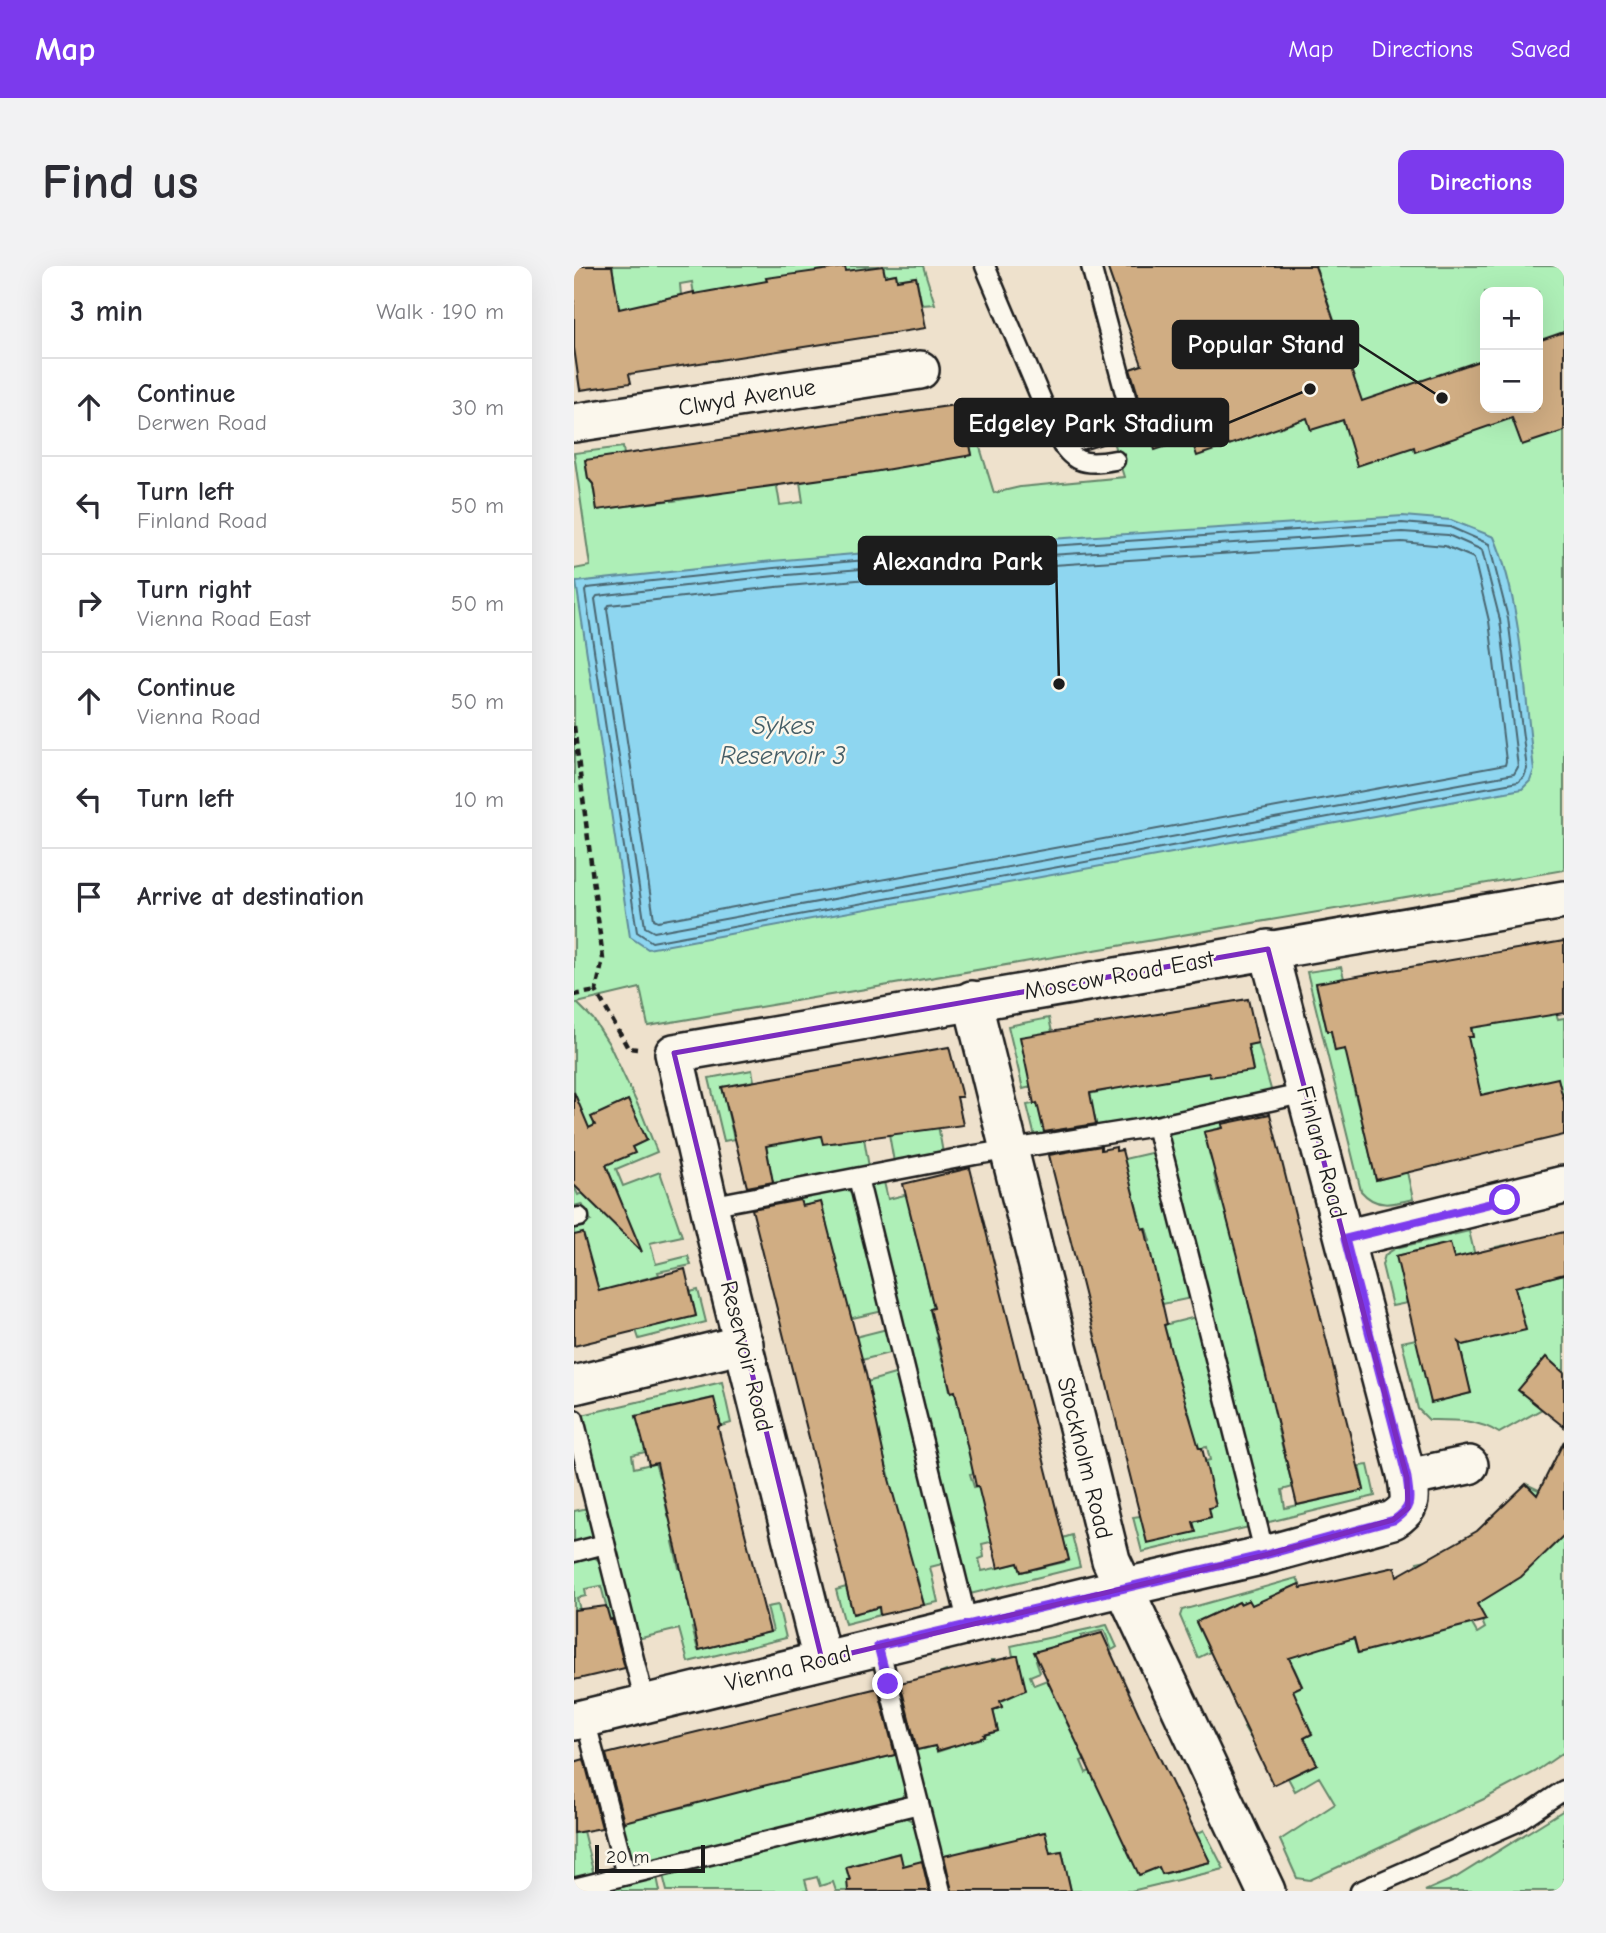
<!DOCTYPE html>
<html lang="en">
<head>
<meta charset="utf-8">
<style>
  body { margin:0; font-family:"Comic Neue",sans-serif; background:#f2f2f3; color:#2b2b33 }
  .controls { position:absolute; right:21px; top:21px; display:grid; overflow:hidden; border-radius:14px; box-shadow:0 7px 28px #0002 }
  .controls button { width:63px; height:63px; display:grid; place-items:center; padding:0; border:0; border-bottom:2px solid #e1e1e2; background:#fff; color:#2b2b33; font:35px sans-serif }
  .scale { position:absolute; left:21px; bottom:18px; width:110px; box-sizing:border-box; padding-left:7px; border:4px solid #1c1c1c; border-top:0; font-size:19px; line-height:24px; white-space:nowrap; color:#1c1c1c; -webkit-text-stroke:5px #fbf7ec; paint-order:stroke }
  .stop { position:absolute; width:21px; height:21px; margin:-16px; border:5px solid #7c3aed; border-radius:50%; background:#fff }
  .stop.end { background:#7c3aed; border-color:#fff; box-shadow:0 2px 7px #0008 }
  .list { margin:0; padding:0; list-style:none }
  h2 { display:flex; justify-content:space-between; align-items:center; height:91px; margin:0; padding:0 28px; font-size:30px }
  h2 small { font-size:23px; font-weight:400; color:#7c7c81 }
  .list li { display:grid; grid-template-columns:46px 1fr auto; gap:21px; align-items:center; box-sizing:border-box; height:98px; padding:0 28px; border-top:2px solid #e1e1e2 }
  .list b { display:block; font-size:26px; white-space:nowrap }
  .list p { margin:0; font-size:23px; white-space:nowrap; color:#7c7c81 }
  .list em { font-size:23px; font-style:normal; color:#7c7c81 }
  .icon { flex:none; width:38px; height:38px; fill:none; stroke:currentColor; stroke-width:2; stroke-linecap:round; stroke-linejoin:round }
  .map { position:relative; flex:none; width:990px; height:1625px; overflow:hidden; border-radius:14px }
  header { display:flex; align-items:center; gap:42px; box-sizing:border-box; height:98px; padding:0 35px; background:#7c3aed; color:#fff }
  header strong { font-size:33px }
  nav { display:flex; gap:38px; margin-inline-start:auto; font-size:24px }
  .intro { display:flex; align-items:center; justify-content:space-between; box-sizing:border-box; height:168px; padding:0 42px }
  h1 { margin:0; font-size:49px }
  .button { padding:18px 32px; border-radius:14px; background:#7c3aed; color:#fff; font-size:24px; font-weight:700 }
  main { display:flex; gap:42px; padding:0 42px }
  aside { flex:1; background:#fff; border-radius:14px; box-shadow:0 7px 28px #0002 }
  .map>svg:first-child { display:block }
  .green { fill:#aeefb7; stroke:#65866a; stroke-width:2; fill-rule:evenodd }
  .water { fill:#8ed6f0; stroke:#608c9b; stroke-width:2 }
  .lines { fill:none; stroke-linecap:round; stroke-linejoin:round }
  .shore { stroke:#4a6671; stroke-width:2 }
  .building { fill:#d0ad83; stroke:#1c1c1c; stroke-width:2 }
  .service-casing { stroke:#1c1c1c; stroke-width:23 }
  .minor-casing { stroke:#1c1c1c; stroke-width:42 }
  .path { stroke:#1c1c1c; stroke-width:4.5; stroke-dasharray:7 5; stroke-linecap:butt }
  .service { stroke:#fbf7ec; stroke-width:18 }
  .minor { stroke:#fbf7ec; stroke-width:37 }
  .route { stroke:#7c3aed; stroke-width:9 }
  .marked { fill:none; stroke:#7b2cbf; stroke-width:5; stroke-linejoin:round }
  .labels { text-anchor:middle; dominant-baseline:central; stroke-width:5; stroke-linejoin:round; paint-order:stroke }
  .street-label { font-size:24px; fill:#1c1c1c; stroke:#fbf7ec }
  .water-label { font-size:26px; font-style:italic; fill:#445d66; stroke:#fbf7ec }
  .leader { fill:none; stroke:#1c1c1c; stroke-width:2.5 }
  .callout-dot { fill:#1c1c1c; stroke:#fbf7ec; stroke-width:2.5 }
  .callout { fill:#1c1c1c; stroke:#1c1c1c; stroke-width:2.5 }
  .callout-label { font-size:26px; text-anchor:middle; font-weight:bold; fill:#fff }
</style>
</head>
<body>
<header>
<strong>Map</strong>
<nav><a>Map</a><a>Directions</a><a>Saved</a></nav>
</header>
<div class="intro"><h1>Find us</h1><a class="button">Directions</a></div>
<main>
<aside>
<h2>3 min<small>Walk · 190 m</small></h2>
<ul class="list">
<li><svg class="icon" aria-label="ahead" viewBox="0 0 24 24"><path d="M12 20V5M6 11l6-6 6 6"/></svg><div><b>Continue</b><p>Derwen Road</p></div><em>30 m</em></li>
<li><svg class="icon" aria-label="left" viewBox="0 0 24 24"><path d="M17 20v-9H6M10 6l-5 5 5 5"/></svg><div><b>Turn left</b><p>Finland Road</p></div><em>50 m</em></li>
<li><svg class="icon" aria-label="right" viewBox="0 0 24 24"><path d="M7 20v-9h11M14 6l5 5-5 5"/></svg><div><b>Turn right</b><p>Vienna Road East</p></div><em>50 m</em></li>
<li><svg class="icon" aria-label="ahead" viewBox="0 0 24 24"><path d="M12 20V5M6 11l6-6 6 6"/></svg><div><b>Continue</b><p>Vienna Road</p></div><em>50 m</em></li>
<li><svg class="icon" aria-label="left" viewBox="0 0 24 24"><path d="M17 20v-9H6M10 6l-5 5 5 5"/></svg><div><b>Turn left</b></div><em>10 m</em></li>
<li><svg class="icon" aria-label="arrive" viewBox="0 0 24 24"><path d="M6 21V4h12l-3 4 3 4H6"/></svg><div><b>Arrive at destination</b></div></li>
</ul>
</aside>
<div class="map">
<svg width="990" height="1625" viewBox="0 0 990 1625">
  <rect width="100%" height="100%" fill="#eee1cc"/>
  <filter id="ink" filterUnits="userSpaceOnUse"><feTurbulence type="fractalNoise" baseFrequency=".0143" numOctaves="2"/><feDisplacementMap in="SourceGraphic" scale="14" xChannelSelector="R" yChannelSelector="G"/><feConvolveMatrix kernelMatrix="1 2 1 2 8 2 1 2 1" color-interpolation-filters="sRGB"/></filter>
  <g filter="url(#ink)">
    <!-- green -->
    <g class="green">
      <path d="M38,0h268l-9,2 2,15 -12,2 9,51 -5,1 -9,-50 -7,1 -4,-21 -29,4 4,22 -9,2 10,48 -5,1 -10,-48 -8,1 -4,-22 -28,3 5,21 -9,3 9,49 -5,2 -12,-50 -8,1 -5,-18 -25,5 3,18 -8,2 10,49 -6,1 -10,-48 -8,1 -5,-32 -12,2 1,11 -14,3 3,18 -9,1 8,50 -6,1 -4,-21 -27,4 -3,-16 -6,1 -3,-14 -46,6v-5l46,-7z"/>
      <path d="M309,0h40l12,38 -13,1 -6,-28 -19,3 -1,-6 -11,2z"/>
      <path d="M533,0h457v604l-916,156 -8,-38 -63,15 16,16 16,25 33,70 15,38 -41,17 7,17 37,-14 22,64 -32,7 6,21 32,-8 3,9 -33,7 1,3 -19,5 2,13 -31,19 6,24 -6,1 -16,-59 -21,9v-61l17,-5 -9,-17 -8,2v-20l4,9 11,-5 10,20 10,5 12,-13 -17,-42 30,-7 -2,-6 14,-7 -18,-40 -36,17 4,11h-7l-15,6v-565l16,-3 -16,-113 49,-6 1,8 -38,12 2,11 5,6 4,26 70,-9 -8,-52 4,-1 9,53 50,-8 43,-59 3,-2 12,73 23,-3 -3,-20 23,-4 -9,-52 5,-1 9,53 45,-6 -9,-54h5l10,52 44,-7 -10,-52 6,-1 10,52 43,-7 -10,-51 4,-2 28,91 26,-6 104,-10 -13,-42 34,-13 -17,-52 34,-13 -9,-26 -20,8zM911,26h53v116h-53z"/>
      <path d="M849,699l8,45 27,29 15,-3 -5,-29 88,6 2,6 6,-1v84l-78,10 -6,-21 -20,5 -17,67 -7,3 -9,-40 -62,6 11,48 31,-8 6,27c-20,5 -37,10 -52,-8l-54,-219 34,-5 3,11 -28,6 11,47h4l5,20 41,-30 -9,-47 6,-1 8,47 36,-54zM788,818l29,20 -32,6 -6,-24z"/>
      <path d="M475,752l3,14 -21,55 -8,2 -15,-63z"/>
      <path d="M684,777l14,50 -104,21 -133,23 -8,-32 78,-14 -3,-21 150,-5 -4,-20z"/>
      <path d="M178,804l2,11 -32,6 12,52 -10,2 -15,-63z"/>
      <path d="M286,849l9,52 -96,18 -9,-53 11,13 32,-6 -2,-14 26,11 1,7 9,-1z"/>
      <path d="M647,853l2,9 -19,4 7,28 20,-5 3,16 -20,4 7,27 20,-4 -3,62 5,23 18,-4 -13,22 6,24 21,13 -18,4 6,25 19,-4 15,58 -20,5 7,27 24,11 -20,5 5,18 -11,3 3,18 79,-18 -5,-24 9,-1 7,31 -110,27 -97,-386 4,-7z"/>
      <path d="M364,859l5,28 -49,9 -5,-28z"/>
      <path d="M581,886l36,146 -52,11 19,-26 -15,-40 7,-2 -4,-13 -26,6 4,-75z"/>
      <path d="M310,916l4,17 37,-9 -15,21 24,96 -4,3 3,12 24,-6 3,15 -24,6 6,24 24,-5 -8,17 -11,3 3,15h5l20,82 -5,1 4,13 23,-6 14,56 -29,7 2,13 -5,2 3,12 36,-8 3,9 48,-11 -6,-23 9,-3 8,32 -110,27 -101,-404 6,-7z"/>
      <path d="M271,922l9,6 29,117 -52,12 -4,-98 -6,-23 -19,4 -3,-10z"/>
      <path d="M895,965l13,54 22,-5 -8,-33 10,-2 10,41 48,-12v99l-18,-16 -27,33 23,19 -43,24c-22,-14 -45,-13 -70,-13l-11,-11 -16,-67 14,-3 -1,-5 35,-91 -53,13 10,47 -15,3 -10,-41 3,-10 11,-7zM883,1071l14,56 -40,9z"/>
      <path d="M124,1024l8,32 -67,17 -3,-9 60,-14 -6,-24z"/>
      <path d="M622,1051l53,210 -107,25 -9,-35 7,-1 53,6 18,-5 -2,-9 7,-2 -5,-18 -31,-21 30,-7 -3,-13 -11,2 -28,-22 23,-7 -3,-11h-2l-14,-54 -24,-11 20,-5 -4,-14z"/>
      <path d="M313,1063l6,23 -51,13 13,-28z"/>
      <path d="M324,1107l48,190 -16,4 8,35 -14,3 -7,-28 -21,5 -25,-98 19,-6 -6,-21 -24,-18 19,-6 -12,-51z"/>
      <path d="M148,1116l9,41 -10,3 -8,-28 -77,18 5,17 31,13 -40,9 2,13 21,-5 4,13 18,-5 -8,24 -5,1 4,19 11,26 -6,1 6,26 22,-5 -9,27 -6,2 1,8 29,22 -24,6 6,22 75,-19 -6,-24 11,-2 8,33 -98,24 -9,-33 -42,10 -55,-224z"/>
      <path d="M952,1218l38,18v250l-29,20 -51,27 -109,51 -65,30 -13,-2 -17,-38 55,-36 -16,-27 -24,14 -7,-13 29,-14 -13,-26 8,-4 -5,-11 -10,4 -5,-10 -42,20 -6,-10 44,-20 -5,-12 19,-9 -8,-18 -12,-10 -57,26 -4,-9 42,-20 4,-18 -18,-37 -9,4 -1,-2 -43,20 14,30 -12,6 -18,-42 2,-6 115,-32 3,6 -19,8 10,21 63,25 4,15 10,-3 6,-29 -11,-47 9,-2 11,48 52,13 -18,-71 9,-2 31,38 20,35 8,-5 -3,-7 3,-2 -8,-15 27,-17 53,-45 -12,-12 13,-13z"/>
      <path d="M14,1242l6,24 -5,9 -15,4v-34z"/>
      <path d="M20,1291l8,6 13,56 -5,1 -9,-34 -16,3 1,7 -9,2 3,12 -6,20v-68z"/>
      <path d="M272,1321l7,27 26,-7 1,8 -35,9 -9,-34z"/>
      <path d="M533,1359l10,22 -5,3 -8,-20 -23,6v3l-45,21 4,12 -10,4 4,9 13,-5 7,15 21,-10 8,20 -20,10 12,24 20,-9 9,21 -23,10 5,12 4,-2 52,58 42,-21 3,6 -43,21 3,7 -19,10 12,23 19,-8 4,7 47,-12 -14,-28 8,-4 20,39 -93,22h-60l-9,-40 -12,2 -6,-21 -23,6 5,21 -24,6 -6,-22 -26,6 5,23 -20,-18 -15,3 -32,-128 11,-2 5,22 11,-3 2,6 12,-4 -6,-26 9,-3 -11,-46 5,-2 11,46 15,24 13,-4 -1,-2 14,-4 -5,-21 9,-3 -11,-47h3l10,40 20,-10 -8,-34h-3l-2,-10z"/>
      <path d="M262,1484l6,18 56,-14 9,36 -8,11 -257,62 -12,-8 -14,-52 50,-12 5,19 23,-5 -4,-20z"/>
      <path d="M990,1544v81h-139l30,-13z"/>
      <path d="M329,1550l13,7 13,57 -9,2 -5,-19 -12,3 -4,-13 -11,3 7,32 -36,-25 -13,4 6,24h-16l-3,-9 -13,4 -3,-9 -12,3 3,11h-141l-4,-16z"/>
      <path d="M9,1565l11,44 -20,5v-47z"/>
      <path d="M83,1611l3,14h-62z"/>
    </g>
    <!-- water -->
    <path class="water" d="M829,250l48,4 43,17c28,65 31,162 40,233l-4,11 -8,8 -874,160 -18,-12 -54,-355 197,-21 186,-16z"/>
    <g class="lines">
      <!-- shore -->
      <g class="shore">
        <path d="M828,257l48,4 39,17 19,74 19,151 -3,8 -6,5 -866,160 -15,-10 -52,-341 2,-3 187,-20 185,-16z"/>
        <path d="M828,266l46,3 34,15 18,70 18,147 -4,7 -860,158 -9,-5 -50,-328 2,-3 178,-20 185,-15z"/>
        <path d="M828,276l43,4 29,12 15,63 17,140 -1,4 -847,156 -4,-2 -47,-310 2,-4 167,-18 185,-16z"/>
      </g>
    </g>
    <!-- building -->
    <g class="building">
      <path d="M0,0h38l7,43 75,-17v2l73,-13 -1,-3 79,-11 1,4 37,-5 2,10 11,-2 1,6 19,-3 10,51 -297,46 2,9 -51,7 -6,-42z"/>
      <path d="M533,0h208l47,135 123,-42v49h53v-67l26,-9v99l-42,14 -10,-27 -97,34 -1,-5 -57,19 -14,-46 -32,10 -4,-12 -110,38 -6,-18 -36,12 -25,-81 12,-4z"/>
      <path d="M388,138l10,51 -99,17 -276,38 -4,-26 -5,-6 -3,-18z"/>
      <path d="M990,675v72l-93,15 2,9h-5l13,58 77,-17 6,24v33l-188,45 -31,-131 -10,2 -4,-20h-4l-11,-48z"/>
      <path d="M674,733l10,44 -10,2 5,26 -43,6 -1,-4 -119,20 6,31 -52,8 -7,-29 -3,1 -14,-67z"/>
      <path d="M375,781l13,50h-5l6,28 -140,19 -2,-8 -55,10 7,36 -26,5 -25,-100z"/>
      <path d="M0,826l15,36 6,-3 -4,-8 37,-17 19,40 -15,7 3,6 -29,12 36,87 -68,-67z"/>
      <path d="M696,848l94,376 -67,15 -58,-241 -35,-132 19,-4 -1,-4z"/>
      <path d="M527,880v4l15,-3v4l6,-1 20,79 3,-1 22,96 -3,1 11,42 24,81h3l14,58 -7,2 2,9 -18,5 3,10 -49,11 -98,-388z"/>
      <path d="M396,902l99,392 -48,12 -3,-9 -20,5 -20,-82h-2l-21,-95 -4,1 -21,-83 4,-1 -31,-124z"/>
      <path d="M226,934l2,6 19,-4 45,172 23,105 35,126 -44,10 -1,-8 -26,7 -101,-405z"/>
      <path d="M990,966v42l-49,13 11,43 -63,15 -4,-3 12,51 -40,10 -35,-147 54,-13 4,15z"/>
      <path d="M9,967l16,58 86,-22 11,47 -122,30v-111z"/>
      <path d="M972,1091l18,16v54l-46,-37z"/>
      <path d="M140,1132l7,28 -3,1 52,205 -71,18 -42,-187 -8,2 -13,-49z"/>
      <path d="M990,1175v94l-43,42 -44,27 9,16 -128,33 -4,-15 -65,20 13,28 -9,4 19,44 -8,4 13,26 -44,21 -77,-163 43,-20 1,2 9,-4 3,5 47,-21 2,4 94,-21 2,9 80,-45 49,-47 11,11z"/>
      <path d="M32,1340l4,14 2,-1 13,49 -51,12v-70z"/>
      <path d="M528,1367l39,86 69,143 -48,12 -3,-7 -20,8 -105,-223z"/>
      <path d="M441,1390h3l8,34 -26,11 2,6 -9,3 5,21 -14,4 1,2 -48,14 -2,-5 -18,4 -17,-67z"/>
      <path d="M304,1422l17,67 -128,30 -143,37 -18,-68z"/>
      <path d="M10,1493l18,69 -28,5v-71z"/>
      <path d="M471,1566l5,21 12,-2 9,40h-119l-8,-35z"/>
      <path d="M326,1587l3,13 19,-5 7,30h-81l-1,-11h3l-4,-13z"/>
    </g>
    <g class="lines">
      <defs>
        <g id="service">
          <path d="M411,0l71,168c15,29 27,32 59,26"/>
          <path d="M488,179c21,-7 57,-12 68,-33l-39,-146"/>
          <path d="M582,860l109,429"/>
          <path d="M284,912l110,447"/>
          <path d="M135,940l266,-51 181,-29 150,-33"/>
          <path d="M0,952l5,-1"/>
          <path d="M0,1153l71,284"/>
          <path d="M0,1286l31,-8"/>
          <path d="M305,1380l62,245"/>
          <path d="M11,1453l41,156"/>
          <path d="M0,1622l345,-84"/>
          <path d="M786,1625l155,-68 49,-33"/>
        </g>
        <g id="minor">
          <path d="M0,157l346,-53"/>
          <path d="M398,734l139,560 155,331"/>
          <path d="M771,973l219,-54"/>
          <path d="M0,1119l170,-41"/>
          <path d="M833,1212l62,-13"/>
          <path d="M248,1394l-105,-420 -43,-187 890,-153"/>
          <path d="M0,1455l530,-129 161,-37 128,-35c20,-13 17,-20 14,-42l-139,-529"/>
        </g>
      </defs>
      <!-- service casing -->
      <use href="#service" class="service-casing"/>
      <!-- minor casing -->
      <use href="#minor" class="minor-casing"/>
      <!-- path -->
      <g class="path">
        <path d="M0,460l29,233 -7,32 32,57 9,1"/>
        <path d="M0,729l22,-4"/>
      </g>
      <!-- service -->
      <use href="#service" class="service"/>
      <!-- minor -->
      <use href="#minor" class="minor"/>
    </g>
  </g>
  <g class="lines" filter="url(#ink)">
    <!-- route -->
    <path class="route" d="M314,1418l-10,-38 387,-91 129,-35c19,-13 16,-20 13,-42l-62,-239 160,-39"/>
  </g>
  <!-- marked area -->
  <path class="marked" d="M694,683l139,529 1,30 -15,12 -128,35 -443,105 -148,-607z"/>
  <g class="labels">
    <!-- street labels -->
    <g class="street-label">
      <text transform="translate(173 131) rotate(-9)">Clwyd Avenue</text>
      <text transform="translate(545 709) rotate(-10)">Moscow Road East</text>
      <text transform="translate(748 886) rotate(75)">Finland Road</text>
      <text transform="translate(173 1090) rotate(76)">Reservoir Road</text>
      <text transform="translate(511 1192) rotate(76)">Stockholm Road</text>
      <text transform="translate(214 1402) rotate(-14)">Vienna Road</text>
    </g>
    <!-- water labels -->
    <g class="water-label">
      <text x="209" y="460">Sykes<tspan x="209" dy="30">Reservoir 3</tspan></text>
    </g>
  </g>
  <!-- callouts -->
  <path class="leader" d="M868 132L784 78M736 123L654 157M485 418L482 294"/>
  <g class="callout-dot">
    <circle cx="868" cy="132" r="7"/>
    <circle cx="736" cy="123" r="7"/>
    <circle cx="485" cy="418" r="7"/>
  </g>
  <g class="callout">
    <rect x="599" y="55" width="185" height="47" rx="7"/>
    <rect x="381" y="133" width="273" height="47" rx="7"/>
    <rect x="285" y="271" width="197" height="47" rx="7"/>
  </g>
  <g class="callout-label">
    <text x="692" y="87">Popular Stand</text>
    <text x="517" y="166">Edgeley Park Stadium</text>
    <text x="384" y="304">Alexandra Park</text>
  </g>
</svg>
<div class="controls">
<button>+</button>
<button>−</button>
</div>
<div class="scale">20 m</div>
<div class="stop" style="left:931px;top:934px"></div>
<div class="stop end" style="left:314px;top:1418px"></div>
</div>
</main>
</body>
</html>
